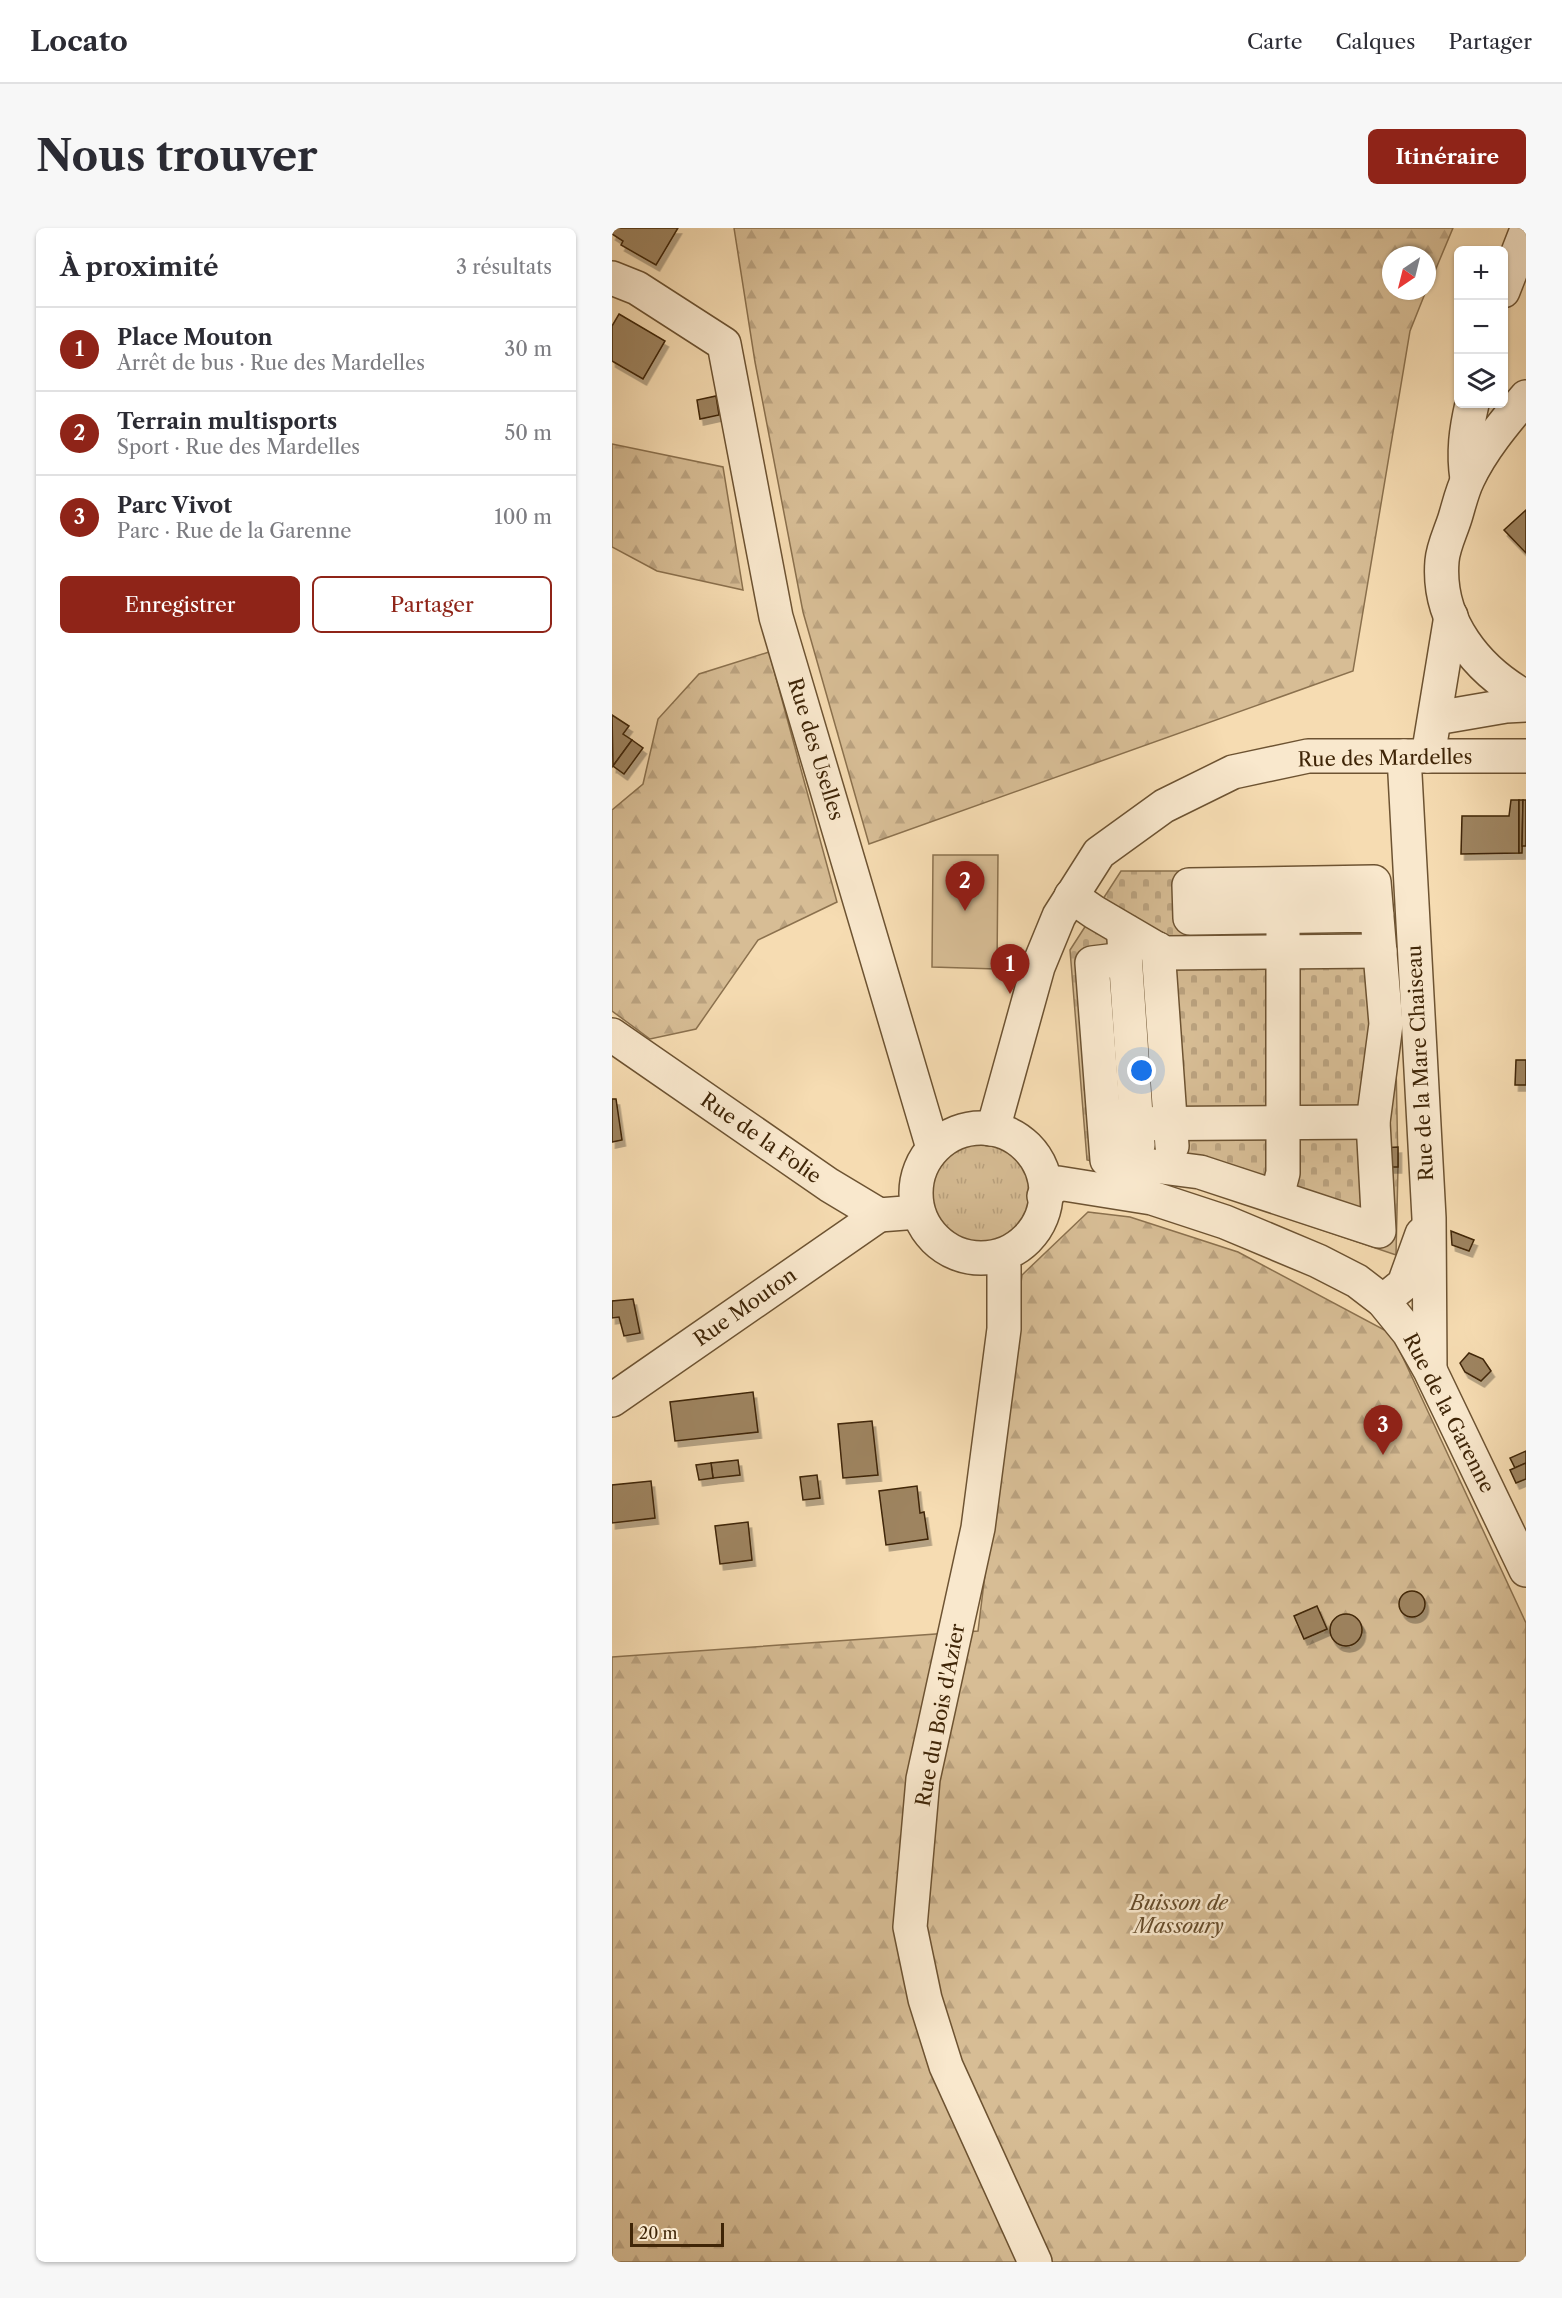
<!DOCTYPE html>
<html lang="fr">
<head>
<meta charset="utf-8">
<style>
  body { margin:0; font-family:"Libre Caslon Text",serif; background:#f7f7f7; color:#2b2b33 }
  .controls { position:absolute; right:18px; top:18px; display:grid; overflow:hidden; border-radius:9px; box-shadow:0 2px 4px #0004 }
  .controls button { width:54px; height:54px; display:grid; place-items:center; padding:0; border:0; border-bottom:2px solid #e1e1e2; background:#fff; color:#2b2b33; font:30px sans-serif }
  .compass { position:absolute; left:770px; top:18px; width:54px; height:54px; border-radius:50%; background:#fff; box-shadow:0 2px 4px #0004; rotate:215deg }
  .scale { position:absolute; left:18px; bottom:15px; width:94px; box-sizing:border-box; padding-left:6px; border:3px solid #3f2507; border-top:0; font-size:16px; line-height:21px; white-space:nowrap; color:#3f2507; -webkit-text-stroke:4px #f9e8cd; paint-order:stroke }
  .you { position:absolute; left:530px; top:843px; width:21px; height:21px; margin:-15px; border:4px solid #fff; border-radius:50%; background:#1a73e8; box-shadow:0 0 0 9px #1a73e833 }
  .badge { display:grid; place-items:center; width:39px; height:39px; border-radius:50%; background:#8f2418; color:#fff; font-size:20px; font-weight:700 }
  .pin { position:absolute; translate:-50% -50px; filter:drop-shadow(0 2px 3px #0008) }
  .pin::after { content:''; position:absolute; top:32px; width:21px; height:18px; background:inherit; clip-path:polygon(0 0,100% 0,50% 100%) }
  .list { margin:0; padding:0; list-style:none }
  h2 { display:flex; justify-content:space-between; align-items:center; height:78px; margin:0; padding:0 24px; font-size:26px }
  h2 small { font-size:20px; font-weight:400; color:#7c7c81 }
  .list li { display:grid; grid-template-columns:39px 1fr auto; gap:18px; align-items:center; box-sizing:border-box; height:84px; padding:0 24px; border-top:2px solid #e1e1e2 }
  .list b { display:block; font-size:22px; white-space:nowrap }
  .list p { margin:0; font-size:20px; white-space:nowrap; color:#7c7c81 }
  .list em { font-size:20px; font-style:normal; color:#7c7c81 }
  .actions { display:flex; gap:12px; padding:18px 24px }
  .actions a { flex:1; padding:14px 0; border:2px solid #8f2418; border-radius:9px; text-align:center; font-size:21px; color:#8f2418 }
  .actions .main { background:#8f2418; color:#fff }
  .icon { flex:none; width:33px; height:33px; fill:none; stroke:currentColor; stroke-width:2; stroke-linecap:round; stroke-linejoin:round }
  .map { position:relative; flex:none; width:914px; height:2034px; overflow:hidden; border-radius:9px }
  header { display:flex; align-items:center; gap:36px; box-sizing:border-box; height:84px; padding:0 30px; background:#fff; border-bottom:2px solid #e1e1e2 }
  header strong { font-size:28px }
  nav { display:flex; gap:33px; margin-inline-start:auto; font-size:21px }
  .intro { display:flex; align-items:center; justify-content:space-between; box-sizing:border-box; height:144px; padding:0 36px }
  h1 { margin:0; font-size:42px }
  .button { padding:15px 27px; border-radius:9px; background:#8f2418; color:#fff; font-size:21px; font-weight:700 }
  main { display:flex; gap:36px; padding:0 36px }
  aside { flex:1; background:#fff; border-radius:9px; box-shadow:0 2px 4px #0004 }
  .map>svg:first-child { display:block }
  .grass { fill:url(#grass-tufts); stroke:#8b714e; stroke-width:1.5 }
  .forest { fill:url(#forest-firs); stroke:#8b714e; stroke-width:1.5 }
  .cemetery { fill:url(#cemetery-stones); stroke:#8b714e; stroke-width:1.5 }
  .park { fill:#d7bd95; stroke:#8b714e; stroke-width:1.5 }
  .building { fill:#9e8460; stroke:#3f2507; stroke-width:1.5; filter:url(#shadow) }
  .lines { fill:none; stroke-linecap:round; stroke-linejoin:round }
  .minor-casing { stroke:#6d5332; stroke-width:36 }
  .minor { stroke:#f9e8cd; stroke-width:33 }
  .labels { text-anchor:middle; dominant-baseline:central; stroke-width:5; stroke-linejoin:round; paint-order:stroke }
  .street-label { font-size:20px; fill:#3f2507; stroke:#f9e8cd }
  .park-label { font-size:20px; font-style:italic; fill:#654b2a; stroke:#f9e8cd }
</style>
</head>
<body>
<header>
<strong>Locato</strong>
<nav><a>Carte</a><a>Calques</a><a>Partager</a></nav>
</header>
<div class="intro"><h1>Nous trouver</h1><a class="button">Itinéraire</a></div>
<main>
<aside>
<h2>À proximité<small>3 résultats</small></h2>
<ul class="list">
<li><span class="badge">1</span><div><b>Place Mouton</b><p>Arrêt de bus · Rue des Mardelles</p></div><em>30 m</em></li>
<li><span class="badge">2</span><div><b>Terrain multisports</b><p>Sport · Rue des Mardelles</p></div><em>50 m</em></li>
<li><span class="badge">3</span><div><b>Parc Vivot</b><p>Parc · Rue de la Garenne</p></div><em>100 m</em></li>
</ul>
<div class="actions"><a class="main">Enregistrer</a><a>Partager</a></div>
</aside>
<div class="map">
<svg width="914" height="2034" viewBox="0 0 914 2034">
  <defs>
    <pattern id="grass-tufts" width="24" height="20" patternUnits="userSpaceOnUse" patternTransform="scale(1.5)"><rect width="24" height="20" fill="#d7bd95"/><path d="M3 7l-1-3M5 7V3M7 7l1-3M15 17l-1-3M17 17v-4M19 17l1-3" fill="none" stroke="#baa27f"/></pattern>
    <pattern id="forest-firs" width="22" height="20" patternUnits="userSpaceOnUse" patternTransform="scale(1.5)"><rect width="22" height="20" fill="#d7bd95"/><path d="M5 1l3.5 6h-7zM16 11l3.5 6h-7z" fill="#baa27f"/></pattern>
    <pattern id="cemetery-stones" width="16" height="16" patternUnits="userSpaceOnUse" patternTransform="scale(1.5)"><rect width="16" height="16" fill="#d7bd95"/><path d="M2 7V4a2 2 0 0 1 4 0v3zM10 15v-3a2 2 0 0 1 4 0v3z" fill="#baa27f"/></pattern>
    <filter id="shadow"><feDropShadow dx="3.5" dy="6" stdDeviation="0" flood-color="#0004"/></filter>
  </defs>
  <rect width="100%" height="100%" fill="#f6dcb2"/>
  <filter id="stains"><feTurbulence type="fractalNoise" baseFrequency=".00333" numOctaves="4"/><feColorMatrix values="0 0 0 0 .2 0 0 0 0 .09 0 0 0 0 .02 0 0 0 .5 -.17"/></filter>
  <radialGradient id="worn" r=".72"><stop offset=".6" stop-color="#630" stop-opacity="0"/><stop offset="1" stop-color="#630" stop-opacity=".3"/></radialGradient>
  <!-- grass -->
  <circle class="grass" cx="368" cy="966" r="50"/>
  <!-- forest -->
  <g class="forest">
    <path d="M122,0h719l-26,62v-35h-36v36h35l-16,40 -57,340 -484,173 -66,-232 -48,-250z"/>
    <path d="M0,216l111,23 20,123 -86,-19 -45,-24z"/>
    <path d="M157,424l68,250 -79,38 -62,89 -46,10 -38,-28v-201l31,-26 15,-65 41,-45z"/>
    <path d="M476,984l42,5 108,35 154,82 134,289v639h-914v-605l366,-26 44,-356z"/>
  </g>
  <!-- cemetery -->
  <path class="cemetery" d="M509,643h262l13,192 2,104 -2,88 -198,-67 -111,-28 -17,-210z"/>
  <!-- park -->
  <path class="park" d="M321,627h65l-1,114 -65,-2z"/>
  <!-- building -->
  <g class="building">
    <path d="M3,0h63l-22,37 -35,-20 2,-4 -11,-7z"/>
    <path d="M7,86l46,27 -22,38 -31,-18v-35z"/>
    <path d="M104,168l3,19 -19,4 -3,-19z"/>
    <path d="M914,282v43l-22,-23z"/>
    <path d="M0,487l17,11 -6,8 9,6 -19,26z"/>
    <path d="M20,512l11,8 -19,26 -11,-8z"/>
    <path d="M899,572h8v53l-58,1 1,-38h47z"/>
    <path d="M907,572h4l-1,53h-3z"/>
    <path d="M911,572h3v46h-4z"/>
    <path d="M904,832h10v25h-11z"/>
    <path d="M0,871h4l6,41 -10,2z"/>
    <path d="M786,919v20h-17v-19z"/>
    <path d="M839,1003l23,9 -5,11 -17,-6z"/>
    <path d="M21,1071l7,34 -16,3 -5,-19 -7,1v-17z"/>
    <path d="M857,1125l14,6 8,12 -10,10 -16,-9 -5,-9z"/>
    <path d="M141,1164l5,40 -83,9 -5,-39z"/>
    <path d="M260,1193l6,54 -35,3 -5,-54z"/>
    <path d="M914,1223v12l-11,5 -5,-10z"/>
    <path d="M126,1232l2,15 -27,3 -2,-15z"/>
    <path d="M99,1235l2,15 -14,2 -3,-15z"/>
    <path d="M914,1235v16l-10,4 -6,-13z"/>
    <path d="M205,1247l3,23 -17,2 -3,-23z"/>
    <path d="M39,1253l4,37 -43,5v-38z"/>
    <path d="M305,1258l3,27 4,-1 4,27 -42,6 -7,-54z"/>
    <path d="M136,1294l4,38 -32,4 -5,-38z"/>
    <circle cx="800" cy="1376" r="13"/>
    <path d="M705,1378l10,23 -23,10 -10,-23z"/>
    <circle cx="734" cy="1402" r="16"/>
  </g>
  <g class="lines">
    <defs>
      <g id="minor">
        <path d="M0,50l25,10 87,56 52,273 157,531"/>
        <path d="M891,63l23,-59"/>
        <path d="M914,169c-21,25 -44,52 -58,82 -6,12 -9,26 -13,39 -4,13 -12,29 -13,43 -5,60 35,109 84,136"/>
        <path d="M855,251c-4,-27 -1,-49 5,-75"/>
        <path d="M824,490l70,-12 20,-1"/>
        <path d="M792,528l25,462 1,150"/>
        <path d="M816,528l23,-140"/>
        <path d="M459,668l23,16 70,41 216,-2"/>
        <path d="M512,711l14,206"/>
        <path d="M546,721l14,197"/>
        <path d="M513,731l-33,4 15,197 93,12 179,59 -6,-109 13,-98 -12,-142 -185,3 1,33 187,-3"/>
        <path d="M0,807l217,150 50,30 39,-3"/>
        <path d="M493,896l268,-2"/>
        <circle cx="369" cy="965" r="65"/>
        <path d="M378,901l5,-7 43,-155 21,-51 40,-63 65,-47 69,-34 75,-16h218"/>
        <path d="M432,968l14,-13 94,15 73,24 93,39 39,20 26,20 26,32 21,37 96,200"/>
        <path d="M665,968l6,-23v-241"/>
        <path d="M390,1028l2,11v62l-26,199 -55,251 -13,148 15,72 21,67 89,196"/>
        <path d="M771,1073l21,-17 18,-50"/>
        <path d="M0,1172l267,-185"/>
      </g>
    </defs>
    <!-- minor casing -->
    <use href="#minor" class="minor-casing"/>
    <!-- minor -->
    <use href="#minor" class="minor"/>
  </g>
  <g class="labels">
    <!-- street labels -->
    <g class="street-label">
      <text transform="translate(204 521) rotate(73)">Rue des Uselles</text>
      <text transform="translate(773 530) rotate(-1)">Rue des Mardelles</text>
      <text transform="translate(808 835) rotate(-93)">Rue de la Mare Chaiseau</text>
      <text transform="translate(149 910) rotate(35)">Rue de la Folie</text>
      <text transform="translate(133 1079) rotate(-35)">Rue Mouton</text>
      <text transform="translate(837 1185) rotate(63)">Rue de la Garenne</text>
      <text transform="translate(328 1487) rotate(-79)">Rue du Bois d'Azier</text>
    </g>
    <!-- park labels -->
    <g class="park-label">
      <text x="567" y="1675">Buisson de<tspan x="567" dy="23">Massoury</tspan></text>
    </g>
  </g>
  <rect width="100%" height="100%" filter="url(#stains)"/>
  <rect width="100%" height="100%" fill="url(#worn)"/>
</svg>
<div class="controls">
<button>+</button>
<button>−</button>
<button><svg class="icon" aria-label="layers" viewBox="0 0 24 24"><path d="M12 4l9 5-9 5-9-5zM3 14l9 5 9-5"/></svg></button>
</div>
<svg class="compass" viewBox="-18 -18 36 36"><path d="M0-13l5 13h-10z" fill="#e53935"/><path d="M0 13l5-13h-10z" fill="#7c7c81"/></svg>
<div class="scale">20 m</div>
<div class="you"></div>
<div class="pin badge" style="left:398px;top:766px">1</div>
<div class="pin badge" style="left:353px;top:683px">2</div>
<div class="pin badge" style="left:771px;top:1227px">3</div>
</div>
</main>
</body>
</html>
